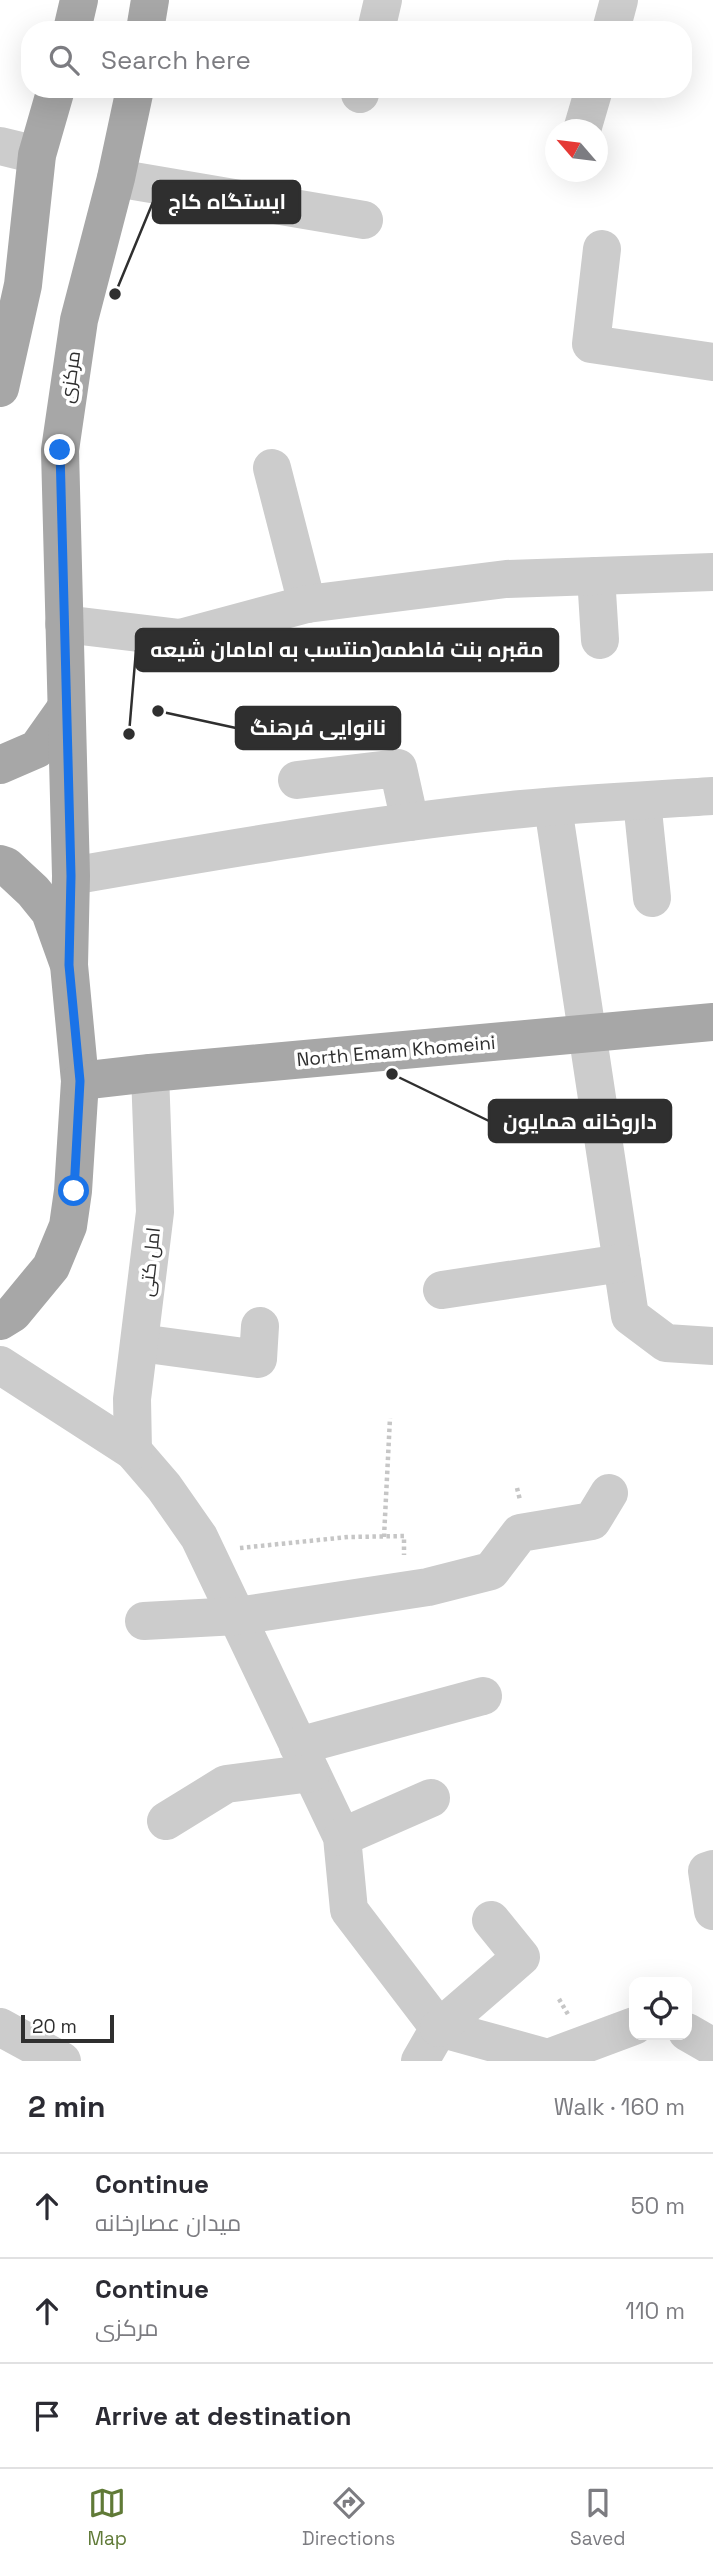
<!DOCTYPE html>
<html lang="en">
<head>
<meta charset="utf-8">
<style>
  body { margin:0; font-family:"Space Grotesk",Cairo,sans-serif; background:#f2f2f3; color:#2b2b33 }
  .controls { position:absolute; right:21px; bottom:21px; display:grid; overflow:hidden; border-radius:14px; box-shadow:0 7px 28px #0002 }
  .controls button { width:63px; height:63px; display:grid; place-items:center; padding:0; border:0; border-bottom:2px solid #e1e1e2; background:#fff; color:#2b2b33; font:35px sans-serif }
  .compass { position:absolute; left:545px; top:119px; width:63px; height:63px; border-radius:50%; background:#fff; box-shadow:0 7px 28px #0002; rotate:298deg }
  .scale { position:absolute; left:21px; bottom:18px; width:93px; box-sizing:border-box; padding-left:7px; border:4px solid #2f2f2f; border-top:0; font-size:19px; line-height:24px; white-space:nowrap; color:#2f2f2f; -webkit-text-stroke:5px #fff; paint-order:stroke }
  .stop { position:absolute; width:21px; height:21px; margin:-16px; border:5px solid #1a73e8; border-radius:50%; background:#fff }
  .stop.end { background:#1a73e8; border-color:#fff; box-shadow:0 2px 7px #0008 }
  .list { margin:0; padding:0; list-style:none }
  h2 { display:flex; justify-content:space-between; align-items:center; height:91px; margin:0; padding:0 28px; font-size:30px }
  h2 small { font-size:23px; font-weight:400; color:#7c7c81 }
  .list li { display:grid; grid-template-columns:46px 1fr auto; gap:21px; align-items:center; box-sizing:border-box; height:105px; padding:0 28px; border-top:2px solid #e1e1e2 }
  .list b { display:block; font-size:26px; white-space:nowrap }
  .list p { margin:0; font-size:23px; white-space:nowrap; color:#7c7c81 }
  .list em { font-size:23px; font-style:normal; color:#7c7c81 }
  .icon { flex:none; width:38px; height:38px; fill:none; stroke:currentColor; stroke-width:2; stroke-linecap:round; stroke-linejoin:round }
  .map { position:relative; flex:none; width:713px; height:2061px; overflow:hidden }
  .search { position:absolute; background:#fff; box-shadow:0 7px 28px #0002; left:21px; right:21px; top:21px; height:77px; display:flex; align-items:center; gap:18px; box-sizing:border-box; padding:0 24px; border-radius:28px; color:#7c7c81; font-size:26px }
  .sheet { height:406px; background:#fff }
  nav { display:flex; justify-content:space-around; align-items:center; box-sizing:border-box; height:98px; border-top:2px solid #e1e1e2; background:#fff; font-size:19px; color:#7c7c81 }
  nav a { display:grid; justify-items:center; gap:4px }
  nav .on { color:#607a37 }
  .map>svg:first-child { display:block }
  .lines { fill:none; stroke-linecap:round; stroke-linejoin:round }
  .path { stroke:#c6c6c6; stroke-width:4.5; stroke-dasharray:3.5 3.5; stroke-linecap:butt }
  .minor { stroke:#ccc; stroke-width:38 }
  .major { stroke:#a7a7a7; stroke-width:38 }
  .route { stroke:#1a73e8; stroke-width:9 }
  .labels { text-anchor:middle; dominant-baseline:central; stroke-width:7; stroke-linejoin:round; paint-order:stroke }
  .street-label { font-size:19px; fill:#2f2f2f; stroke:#fff }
  .leader { fill:none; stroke:#2f2f2f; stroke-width:2.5 }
  .callout-dot { fill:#2f2f2f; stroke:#fff; stroke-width:2.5 }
  .callout { fill:#2f2f2f; stroke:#2f2f2f; stroke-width:2.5 }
  .callout-label { font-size:21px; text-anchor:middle; font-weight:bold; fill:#fff }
</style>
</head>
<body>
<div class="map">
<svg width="713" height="2061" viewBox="0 0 713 2061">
  <rect width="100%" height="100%" fill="#fff"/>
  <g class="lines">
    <!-- path -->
    <g class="path">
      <path d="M517,1488l3,12"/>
      <path d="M384,1537l6,-119"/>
      <path d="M240,1548l108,-11 56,-1v19"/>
      <path d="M559,1999l10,17"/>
    </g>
    <!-- minor -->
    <g class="minor">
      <path d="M376,30l7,-30"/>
      <path d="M611,30l8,-30"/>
      <path d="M360,94l1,-5"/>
      <path d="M582,130l12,-41"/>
      <path d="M0,146l37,9"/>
      <path d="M116,178l248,42"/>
      <path d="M602,249l-11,95 122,18"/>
      <path d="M272,468l35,136"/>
      <path d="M596,576l4,64"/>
      <path d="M64,624l116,14 127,-34 199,-25 207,-7"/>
      <path d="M297,780l101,-12 12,54"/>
      <path d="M642,801l10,97"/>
      <path d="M553,807l77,509 36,27 47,3"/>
      <path d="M71,876c150,-26 300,-52 451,-67 64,-6 128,-9 191,-13"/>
      <path d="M442,1290l180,-27"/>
      <path d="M140,1343l118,16 2,-33"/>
      <path d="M0,1365l133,86 31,36 35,50 143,300 7,73 90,118 -19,33"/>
      <path d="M133,1451l-1,-52 23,-187 -5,-139"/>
      <path d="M144,1621l93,-5 191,-29 63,-16 29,-38 72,-12 17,-28"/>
      <path d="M298,1746l185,-50"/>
      <path d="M166,1821l60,-37 85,-11"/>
      <path d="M342,1837l89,-39"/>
      <path d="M713,1869l-6,2 6,40"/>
      <path d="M0,2027l62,34"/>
      <path d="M439,2028l109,30 86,-32"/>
      <path d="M439,2028l82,-71 -30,-37"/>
      <path d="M687,2032l26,15"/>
    </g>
    <!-- major -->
    <g class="major">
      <path d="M72,30l7,-30"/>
      <path d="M145,30l5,-30"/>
      <path d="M0,388l23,-103 14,-130 19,-66"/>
      <path d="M0,765l37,-16 29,-41"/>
      <path d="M0,864l6,2 27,25 17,21 19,53 11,116 -7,110 -5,35 -17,41 -38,46 -13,8"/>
      <path d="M69,965l2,-89 -11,-426 19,-130 37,-142 19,-89"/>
      <path d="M80,1081l70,-8 563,-51"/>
    </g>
  </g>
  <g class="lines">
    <!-- route -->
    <path class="route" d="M60,450l11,426 -2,89 11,116 -6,110"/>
  </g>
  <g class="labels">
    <!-- street labels -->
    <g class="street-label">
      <text transform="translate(70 377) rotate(-82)">مرکزی</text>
      <text transform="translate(396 1051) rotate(-5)">North Emam Khomeini</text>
      <text transform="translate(150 1262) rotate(-84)">امل کتی</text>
    </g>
  </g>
  <!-- callouts -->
  <path class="leader" d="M115 294L153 202M129 734L136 650M158 711L236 728M392 1074L489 1121"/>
  <g class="callout-dot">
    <circle cx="115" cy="294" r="7"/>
    <circle cx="129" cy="734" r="7"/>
    <circle cx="158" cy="711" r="7"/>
    <circle cx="392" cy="1074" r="7"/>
  </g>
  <g class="callout">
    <rect x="153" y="181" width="147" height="42" rx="7"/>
    <rect x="136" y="629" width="422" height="42" rx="7"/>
    <rect x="236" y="707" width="164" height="42" rx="7"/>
    <rect x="489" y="1100" width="182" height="42" rx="7"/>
  </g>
  <g class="callout-label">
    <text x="227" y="209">ایستگاه کاج</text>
    <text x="347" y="657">مقبره بنت فاطمه(منتسب به امامان شیعه</text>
    <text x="318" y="735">نانوایی فرهنگ</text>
    <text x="580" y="1129">داروخانه همایون</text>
  </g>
</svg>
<div class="controls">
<button><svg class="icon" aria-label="locate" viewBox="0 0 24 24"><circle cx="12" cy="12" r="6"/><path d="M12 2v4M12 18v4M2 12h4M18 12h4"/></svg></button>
</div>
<svg class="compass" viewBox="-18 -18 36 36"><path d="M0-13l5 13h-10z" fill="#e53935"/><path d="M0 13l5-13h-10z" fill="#7c7c81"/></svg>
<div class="scale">20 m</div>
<div class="stop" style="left:74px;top:1191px"></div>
<div class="stop end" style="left:60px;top:450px"></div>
<div class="search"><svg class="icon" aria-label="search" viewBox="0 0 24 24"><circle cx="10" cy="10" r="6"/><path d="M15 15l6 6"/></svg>Search here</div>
</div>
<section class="sheet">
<h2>2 min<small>Walk · 160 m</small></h2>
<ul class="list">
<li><svg class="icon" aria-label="ahead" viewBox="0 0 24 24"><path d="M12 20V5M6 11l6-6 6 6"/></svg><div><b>Continue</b><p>میدان عصارخانه</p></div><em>50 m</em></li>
<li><svg class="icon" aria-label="ahead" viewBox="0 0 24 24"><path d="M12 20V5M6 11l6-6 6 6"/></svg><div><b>Continue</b><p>مرکزی</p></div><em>110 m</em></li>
<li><svg class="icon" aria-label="arrive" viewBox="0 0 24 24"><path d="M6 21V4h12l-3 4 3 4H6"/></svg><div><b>Arrive at destination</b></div></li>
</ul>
</section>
<nav>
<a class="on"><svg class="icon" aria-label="map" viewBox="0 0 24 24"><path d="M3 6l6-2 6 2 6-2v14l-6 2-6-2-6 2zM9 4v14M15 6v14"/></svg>Map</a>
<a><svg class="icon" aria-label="directions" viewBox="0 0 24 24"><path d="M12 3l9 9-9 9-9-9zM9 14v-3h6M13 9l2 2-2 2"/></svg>Directions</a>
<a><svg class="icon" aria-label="saved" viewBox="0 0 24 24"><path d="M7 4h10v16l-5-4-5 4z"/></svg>Saved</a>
</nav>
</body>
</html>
